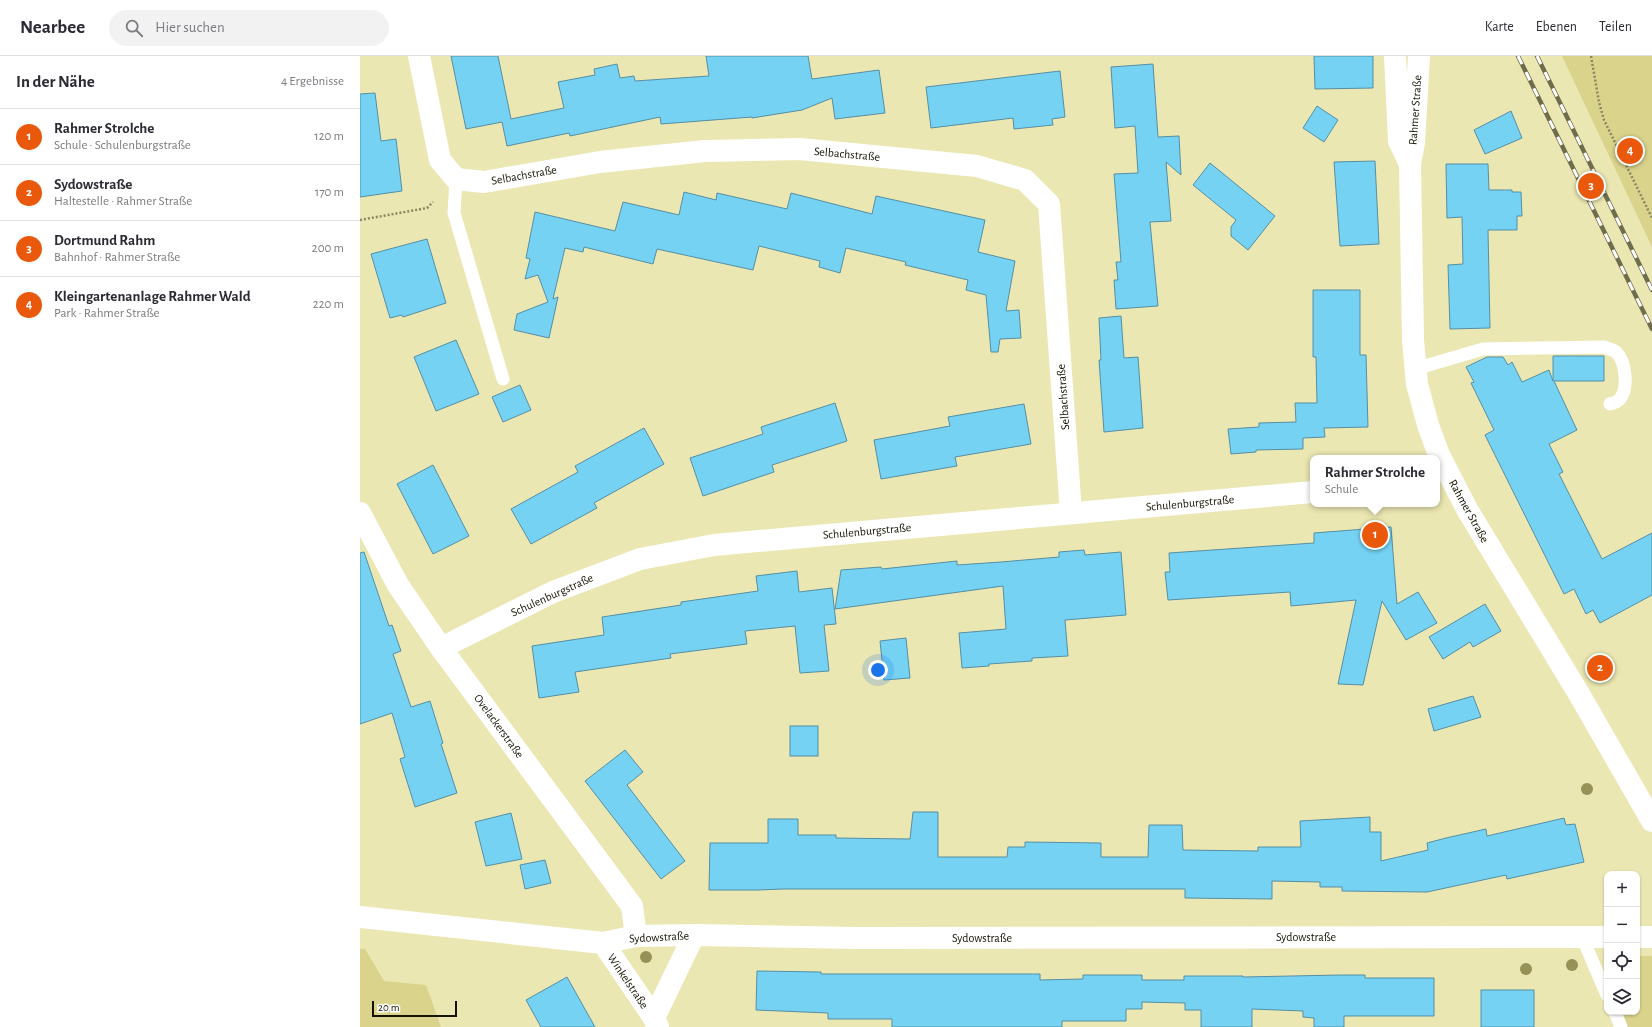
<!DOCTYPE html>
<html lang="de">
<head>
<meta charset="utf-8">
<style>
  body { margin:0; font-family:"Alegreya Sans",sans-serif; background:#f2f2f3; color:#2b2b33 }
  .controls { position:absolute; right:12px; bottom:12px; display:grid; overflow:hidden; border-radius:8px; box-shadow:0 1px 3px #0004 }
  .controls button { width:36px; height:36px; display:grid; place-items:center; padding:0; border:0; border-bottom:1px solid #e1e1e2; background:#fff; color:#2b2b33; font:20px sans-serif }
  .scale { position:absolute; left:12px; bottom:10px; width:85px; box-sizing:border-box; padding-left:4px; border:2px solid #141201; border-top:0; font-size:11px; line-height:14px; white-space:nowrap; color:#141201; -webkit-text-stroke:3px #fff; paint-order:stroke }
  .you { position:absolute; left:518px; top:614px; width:14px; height:14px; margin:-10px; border:3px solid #fff; border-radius:50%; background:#1a73e8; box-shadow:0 0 0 6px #1a73e833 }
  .badge { display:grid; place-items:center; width:26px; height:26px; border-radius:50%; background:#ea580c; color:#fff; font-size:13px; font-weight:700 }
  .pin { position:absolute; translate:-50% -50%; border:2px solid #fff; box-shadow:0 1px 4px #0006 }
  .popup { position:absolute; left:950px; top:399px; width:130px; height:52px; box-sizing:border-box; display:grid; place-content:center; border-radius:8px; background:#fff; filter:drop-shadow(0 1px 3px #0005); font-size:13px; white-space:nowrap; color:#7c7c81 }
  .popup b { font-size:15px; color:#2b2b33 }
  .popup::after { content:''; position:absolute; left:50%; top:100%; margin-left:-8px; border:8px solid transparent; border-top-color:#fff }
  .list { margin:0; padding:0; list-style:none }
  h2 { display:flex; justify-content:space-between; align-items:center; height:52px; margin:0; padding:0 16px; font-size:17px }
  h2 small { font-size:13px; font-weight:400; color:#7c7c81 }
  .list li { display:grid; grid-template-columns:26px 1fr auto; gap:12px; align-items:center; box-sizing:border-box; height:56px; padding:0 16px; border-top:1px solid #e1e1e2 }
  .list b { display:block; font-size:15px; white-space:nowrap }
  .list p { margin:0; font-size:13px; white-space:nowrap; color:#7c7c81 }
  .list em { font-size:13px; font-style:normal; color:#7c7c81 }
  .icon { flex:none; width:22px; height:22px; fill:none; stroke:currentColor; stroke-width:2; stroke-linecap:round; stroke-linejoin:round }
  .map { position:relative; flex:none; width:1292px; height:971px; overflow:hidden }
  header { display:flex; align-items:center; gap:24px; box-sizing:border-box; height:56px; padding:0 20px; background:#fff; border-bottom:1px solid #e1e1e2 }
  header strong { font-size:19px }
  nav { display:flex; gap:22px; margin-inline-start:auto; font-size:14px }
  .search { width:280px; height:36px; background:#f2f2f3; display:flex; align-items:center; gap:10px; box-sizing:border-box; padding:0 14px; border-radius:22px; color:#7c7c81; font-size:15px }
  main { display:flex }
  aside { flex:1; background:#fff }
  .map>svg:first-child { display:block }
  .green { fill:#dad38c }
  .building { fill:#75d2f3; stroke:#558fa4 }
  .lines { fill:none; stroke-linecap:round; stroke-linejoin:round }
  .path { stroke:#8a8762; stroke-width:2.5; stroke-dasharray:2 2; stroke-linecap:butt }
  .service { stroke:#fff; stroke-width:13 }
  .minor { stroke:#fff; stroke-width:22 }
  .secondary { stroke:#fff; stroke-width:22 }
  .rail-casing { stroke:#6f6c4c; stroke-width:4.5 }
  .rail { stroke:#fff; stroke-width:3; stroke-dasharray:9; stroke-linecap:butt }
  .tree { fill:#969157 }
  .labels { text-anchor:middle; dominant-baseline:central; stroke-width:3.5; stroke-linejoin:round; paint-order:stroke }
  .street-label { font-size:12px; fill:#141201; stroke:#fff }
</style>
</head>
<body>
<header>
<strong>Nearbee</strong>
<div class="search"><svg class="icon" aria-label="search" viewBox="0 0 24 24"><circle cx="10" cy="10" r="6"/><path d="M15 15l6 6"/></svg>Hier suchen</div>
<nav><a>Karte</a><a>Ebenen</a><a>Teilen</a></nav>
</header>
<main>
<aside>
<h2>In der Nähe<small>4 Ergebnisse</small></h2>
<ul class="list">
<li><span class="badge">1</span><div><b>Rahmer Strolche</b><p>Schule · Schulenburgstraße</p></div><em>120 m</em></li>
<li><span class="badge">2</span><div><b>Sydowstraße</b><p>Haltestelle · Rahmer Straße</p></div><em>170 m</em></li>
<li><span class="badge">3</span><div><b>Dortmund Rahm</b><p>Bahnhof · Rahmer Straße</p></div><em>200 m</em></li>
<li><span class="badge">4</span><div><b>Kleingartenanlage Rahmer Wald</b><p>Park · Rahmer Straße</p></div><em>220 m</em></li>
</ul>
</aside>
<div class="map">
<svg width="1292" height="971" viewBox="0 0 1292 971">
  <rect width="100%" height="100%" fill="#ebe7b2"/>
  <!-- green -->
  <g class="green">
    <path d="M1202,0h90v191z"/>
    <path d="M0,893h5l19,32 42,4 15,42h-81z"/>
    <path d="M1277,900h15v71h-24l-7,-15h16z"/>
  </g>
  <!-- building -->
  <g class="building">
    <path d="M91,0h47l13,63 53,-11 -6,-26 37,-7 -1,-6 23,-5 3,14 14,-2 1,5 74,-5 -3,-20h102l4,23 67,-9 6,43 -50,6 -3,-21 -30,12 -50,8v-1l-91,7 -1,-7 -90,19 -1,-3 -62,13 -5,-24 -36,7z"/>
    <path d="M954,0h59v32l-58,1z"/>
    <path d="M793,8l5,73 21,-1 2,39 -15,-13 5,59 -21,1 8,84 -42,3 -2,-29h4l-2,-18h5l-7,-88 24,-1 -3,-47 -20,2 -4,-61z"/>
    <path d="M700,15l5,46 -13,2 1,6 -39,4 -1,-11 -82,10 -5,-41z"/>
    <path d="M15,37l6,48 15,-2 6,52 -42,6v-103z"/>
    <path d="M957,50l21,14 -14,22 -21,-14z"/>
    <path d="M1151,55l11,27 -37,16 -11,-24z"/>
    <path d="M1015,105l4,83 -39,2 -6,-84z"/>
    <path d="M850,107l65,53 -27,34 -17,-14v-9l5,-7 -43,-35z"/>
    <path d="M1086,108h42l1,26h23v2h9l1,24h-5v14h-29l2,98 -40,1 -2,-64 15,-1 -1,-47 -15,1z"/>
    <path d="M324,136l32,8 1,-7 70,16 4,-16 81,21 4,-18 109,24 -7,32 37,9 -9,50 13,-1 2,28 -21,1 -2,13h-7l-5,-57 -20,-5 2,-10 -63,-15 1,-3 -60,-14 -6,25 -21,-6 1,-6 -61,-15 -6,24 -96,-21 -4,15 -69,-17 -1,5 -18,-4 -12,51 5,-2 -9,41 -35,-8 3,-16 31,-12 -10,-27 -13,4 5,-20 -4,-1 9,-46 80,19 8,-29 56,13z"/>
    <path d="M67,183l19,64 -43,14 -1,-2 -12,3 -19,-64z"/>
    <path d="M953,234h47v65h6l2,72 -44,1 1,9 -22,1v11l-47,1v2l-25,2 -3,-25 31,-2v-4l37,-1 -1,-19h22l-1,-46h-3z"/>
    <path d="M761,260l3,42 14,-1 5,71 -39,4 -5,-72h2l-2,-42z"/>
    <path d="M96,284l23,54 -43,17 -22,-54z"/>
    <path d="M1193,300h51v25h-50l23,49 -28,14 14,28 -4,2 43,85 50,-26v62l-52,28 -7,-13 -7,4 -12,-25 -10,5 -79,-159 9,-5 -23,-47 3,-1 -8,-15 21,-10h16l5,8 4,-3 10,20 27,-12 4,11z"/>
    <path d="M160,329l11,25 -28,12 -11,-25z"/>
    <path d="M475,347l12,38 -75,24 2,7 -71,24 -13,-38 73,-24 -2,-7z"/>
    <path d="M664,348l7,40 -76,13 2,9 -76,13 -7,-39 76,-14 -2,-9z"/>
    <path d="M284,372l20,36 -70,39 3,5 -66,36 -20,-35 67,-37 -3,-6z"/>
    <path d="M73,409l36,71 -36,18 -36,-70z"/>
    <path d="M1031,471l6,77 21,-12 19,31 -31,17 -24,-39 -19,84 -25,-1 18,-84 -65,6 -1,-14 -122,8 -3,-28h5l-1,-19 145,-10v-10z"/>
    <path d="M724,494l1,5 36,-3 5,63 -61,5 3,36 -36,2v3l-43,3v2l-27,2 -3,-35 47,-4 -3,-43 -168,23 6,-39 40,-3 1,2 75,-8v4l44,-3 58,-5v-5z"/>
    <path d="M4,496l25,74 3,-1 9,26 -8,3 18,53 19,-6 13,42 -2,1 16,49 -42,14 -15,-48 5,-2 -13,-44 -32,11v-171z"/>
    <path d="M437,515l2,21 33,-4 4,36 -12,1 5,46 -29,2 -5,-47 -50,5 2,13 -77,10 1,4 -96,14 4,20 -40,6 -7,-52 72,-11 -2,-18 79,-12v-3l77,-11 -2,-15z"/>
    <path d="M1125,548l16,27 -28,16 -3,-5 -27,17 -14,-22z"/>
    <path d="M546,582l4,40 -26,2 -4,-39z"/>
    <path d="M1113,640l8,21 -47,14 -6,-22z"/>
    <rect x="430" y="670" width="28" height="30"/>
    <path d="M265,694l18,22 -16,13 58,76 -24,18 -76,-98z"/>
    <path d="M553,756h25v45h69l1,-10h17v-5l76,1v14h47l1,-32h33l1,25 75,1v-4h43l-1,-26 70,-4v15h11v29l47,-11 -1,-7 19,-5 40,-9 1,7 77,-18 2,7 9,-1 9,38 -77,17 -1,-4 -79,17 -85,-1v-4h-22v-5l-48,-1v18l-87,-1v-9h-402l-25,1h-49l1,-47h58v-24h30v16h38v3l74,1z"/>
    <path d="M151,757l11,46 -36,7 -11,-44z"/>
    <path d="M185,804l6,23 -26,6 -5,-24z"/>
    <path d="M397,915l64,1v2h219v6l43,-1v-4h59v5h42v-4h59v1l97,-2h25v3h69v38h-90v11h-30v-9l-11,-1v-6l-51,-2v18h-51v-17h-16v-7l-43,-1v7h-16v12h-64v6h-170v-8h-64v-6l-72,-3z"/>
    <path d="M207,921l28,50h-54l-15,-27z"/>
    <rect x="1121" y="934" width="53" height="37"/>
  </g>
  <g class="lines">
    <!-- path -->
    <g class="path">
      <path d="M1231,0l8,46 5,18 48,98"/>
      <path d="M0,164l67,-12 6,-6"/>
    </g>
    <!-- service -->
    <g class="service">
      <path d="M96,123l-2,34 49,166"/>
      <path d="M1055,313l68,-20 121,-2c3,1 9,3 12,5 10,9 13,38 3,48 -2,2 -6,3 -9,4"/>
      <path d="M1222,881l25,58"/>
      <path d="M1255,956l6,15"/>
    </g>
    <!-- minor -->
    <g class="minor">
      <path d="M59,0l21,104 16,19 28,3 116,-20 105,-11 95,-2 177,17 48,14 24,24 22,309"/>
      <path d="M0,457l38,72 43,63 191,258 4,30"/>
      <path d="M81,592l112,-56 87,-33 74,-14 599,-53"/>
      <path d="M0,861l243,26 33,-7 58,-1 162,3 751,-1"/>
      <path d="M1277,881h15"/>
      <path d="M243,887l51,75 4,9"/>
      <path d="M294,962l40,-83"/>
    </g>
    <!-- secondary -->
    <g class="secondary">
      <path d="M1035,0l4,85 10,21"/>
      <path d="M1059,0l-5,87 -4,21 3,176 4,44 11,41 11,30 29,56 111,183 73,127"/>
    </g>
    <defs>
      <g id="rail">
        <path d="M1158,0l134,273"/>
        <path d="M1177,0l115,234"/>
      </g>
    </defs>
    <!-- rail casing -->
    <use href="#rail" class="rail-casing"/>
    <!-- rail -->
    <use href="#rail" class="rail"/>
  </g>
  <!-- trees -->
  <g class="tree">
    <circle cx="1227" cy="733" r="6"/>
    <circle cx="286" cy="901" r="6"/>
    <circle cx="1212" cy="909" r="6"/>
    <circle cx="1166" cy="913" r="6"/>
  </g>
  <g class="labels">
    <!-- street labels -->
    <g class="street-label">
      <text transform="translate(1055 54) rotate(-86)">Rahmer Straße</text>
      <text transform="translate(487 98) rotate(5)">Selbachstraße</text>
      <text transform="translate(164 119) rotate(-10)">Selbachstraße</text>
      <text transform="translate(703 341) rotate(-94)">Selbachstraße</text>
      <text transform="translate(830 447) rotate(-5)">Schulenburgstraße</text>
      <text transform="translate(1109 455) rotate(61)">Rahmer Straße</text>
      <text transform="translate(507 475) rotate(-5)">Schulenburgstraße</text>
      <text transform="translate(192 539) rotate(-24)">Schulenburgstraße</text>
      <text transform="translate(139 670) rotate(54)">Ovelackerstraße</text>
      <text transform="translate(299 881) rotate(-3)">Sydowstraße</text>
      <text x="946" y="881">Sydowstraße</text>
      <text x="622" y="882">Sydowstraße</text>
      <text transform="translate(268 925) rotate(56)">Winkelstraße</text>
    </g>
  </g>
</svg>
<div class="controls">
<button>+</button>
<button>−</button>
<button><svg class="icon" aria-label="locate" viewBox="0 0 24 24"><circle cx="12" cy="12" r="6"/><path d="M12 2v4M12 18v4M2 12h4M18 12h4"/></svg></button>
<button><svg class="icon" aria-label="layers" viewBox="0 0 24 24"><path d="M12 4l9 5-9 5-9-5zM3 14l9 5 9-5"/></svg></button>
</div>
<div class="scale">20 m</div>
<div class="you"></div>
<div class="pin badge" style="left:1015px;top:479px">1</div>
<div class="popup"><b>Rahmer Strolche</b>Schule</div>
<div class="pin badge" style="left:1240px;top:612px">2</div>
<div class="pin badge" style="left:1231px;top:130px">3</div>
<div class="pin badge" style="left:1270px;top:95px">4</div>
</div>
</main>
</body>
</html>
